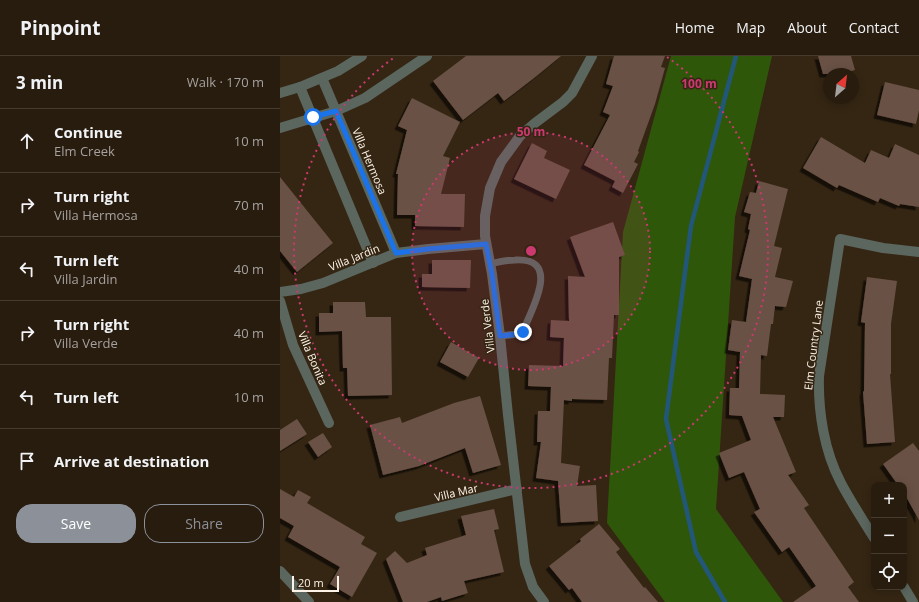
<!DOCTYPE html>
<html lang="en">
<head>
<meta charset="utf-8">
<style>
  body { margin:0; font-family:"Open Sans",sans-serif; background:#302517; color:#f1f3f6 }
  .controls { position:absolute; right:12px; bottom:12px; display:grid; overflow:hidden; border-radius:8px; box-shadow:0 2px 10px #0003 }
  .controls button { width:36px; height:36px; display:grid; place-items:center; padding:0; border:0; border-bottom:1px solid #443a2e; background:#281c0e; color:#f1f3f6; font:20px sans-serif }
  .compass { position:absolute; left:543px; top:12px; width:36px; height:36px; border-radius:50%; background:#281c0e; box-shadow:0 2px 10px #0003; rotate:28deg }
  .scale { position:absolute; left:12px; bottom:10px; width:47px; box-sizing:border-box; padding-left:4px; border:2px solid #fdf3e7; border-top:0; font-size:11px; line-height:14px; white-space:nowrap; color:#fdf3e7; -webkit-text-stroke:3px #352613; paint-order:stroke }
  .stop { position:absolute; width:12px; height:12px; margin:-9px; border:3px solid #1a73e8; border-radius:50%; background:#fff }
  .stop.end { background:#1a73e8; border-color:#fff; box-shadow:0 1px 4px #0008 }
  .list { margin:0; padding:0; list-style:none }
  h2 { display:flex; justify-content:space-between; align-items:center; height:52px; margin:0; padding:0 16px; font-size:17px }
  h2 small { font-size:13px; font-weight:400; color:#a5a19e }
  .list li { display:grid; grid-template-columns:26px 1fr auto; gap:12px; align-items:center; box-sizing:border-box; height:64px; padding:0 16px; border-top:1px solid #443a2e }
  .list b { display:block; font-size:15px; white-space:nowrap }
  .list p { margin:0; font-size:13px; white-space:nowrap; color:#a5a19e }
  .list em { font-size:13px; font-style:normal; color:#a5a19e }
  .actions { display:flex; gap:8px; padding:12px 16px }
  .actions a { flex:1; padding:9px 0; border:1px solid #8c9099; border-radius:16px; text-align:center; font-size:14px; color:#8c9099 }
  .actions .main { background:#8c9099; color:#fff }
  .icon { flex:none; width:22px; height:22px; fill:none; stroke:currentColor; stroke-width:2; stroke-linecap:round; stroke-linejoin:round }
  .map { position:relative; flex:none; width:639px; height:546px; overflow:hidden }
  header { display:flex; align-items:center; gap:24px; box-sizing:border-box; height:56px; padding:0 20px; background:#281c0e; border-bottom:1px solid #443a2e }
  header strong { font-size:19px }
  nav { display:flex; gap:22px; margin-inline-start:auto; font-size:14px }
  main { display:flex }
  aside { flex:1; background:#281c0e }
  .map>svg:first-child { display:block }
  .green { fill:#2f570a }
  .lines { fill:none; stroke-linecap:round; stroke-linejoin:round }
  .stream { stroke:#235779; stroke-width:4.5 }
  .building { fill:#695144; filter:url(#shadow) }
  .lane { stroke:#5b665f; stroke-width:7 }
  .street { stroke:#5b665f; stroke-width:10 }
  .route { stroke:#1a73e8; stroke-width:5 }
  .ring { fill:none; stroke:#cb3970; stroke-width:2; stroke-dasharray:2 4 }
  .labels { text-anchor:middle; dominant-baseline:central; stroke-width:3; stroke-linejoin:round; paint-order:stroke }
  .street-label { font-size:11px; fill:#fdf3e7; stroke:#352613 }
  .centre { fill:#cb3970; stroke:#352613; stroke-width:2 }
  .ring-label { font-size:12px; text-anchor:middle; font-weight:bold; fill:#cb3970; stroke:#352613; stroke-width:3; stroke-linejoin:round; paint-order:stroke }
</style>
</head>
<body>
<header>
<strong>Pinpoint</strong>
<nav><a>Home</a><a>Map</a><a>About</a><a>Contact</a></nav>
</header>
<main>
<aside>
<h2>3 min<small>Walk · 170 m</small></h2>
<ul class="list">
<li><svg class="icon" aria-label="ahead" viewBox="0 0 24 24"><path d="M12 20V5M6 11l6-6 6 6"/></svg><div><b>Continue</b><p>Elm Creek</p></div><em>10 m</em></li>
<li><svg class="icon" aria-label="right" viewBox="0 0 24 24"><path d="M7 20v-9h11M14 6l5 5-5 5"/></svg><div><b>Turn right</b><p>Villa Hermosa</p></div><em>70 m</em></li>
<li><svg class="icon" aria-label="left" viewBox="0 0 24 24"><path d="M17 20v-9H6M10 6l-5 5 5 5"/></svg><div><b>Turn left</b><p>Villa Jardin</p></div><em>40 m</em></li>
<li><svg class="icon" aria-label="right" viewBox="0 0 24 24"><path d="M7 20v-9h11M14 6l5 5-5 5"/></svg><div><b>Turn right</b><p>Villa Verde</p></div><em>40 m</em></li>
<li><svg class="icon" aria-label="left" viewBox="0 0 24 24"><path d="M17 20v-9H6M10 6l-5 5 5 5"/></svg><div><b>Turn left</b></div><em>10 m</em></li>
<li><svg class="icon" aria-label="arrive" viewBox="0 0 24 24"><path d="M6 21V4h12l-3 4 3 4H6"/></svg><div><b>Arrive at destination</b></div></li>
</ul>
<div class="actions"><a class="main">Save</a><a>Share</a></div>
</aside>
<div class="map">
<svg width="639" height="546" viewBox="0 0 639 546">
  <defs>
    <filter id="shadow"><feDropShadow dx="-3.5" dy="3.5" stdDeviation="0" flood-color="#0009"/></filter>
  </defs>
  <rect width="100%" height="100%" fill="#352613"/>
  <!-- green -->
  <path class="green" d="M391,0h101l-37,161 -19,292 67,93h-118l-58,-79 16,-291z"/>
  <g class="lines">
    <!-- stream -->
    <path class="stream" d="M445,546l-29,-50 -30,-133 25,-193 45,-170"/>
  </g>
  <!-- building -->
  <g class="building">
    <path d="M186,0h95l-27,22 -30,23 -6,-8 -35,27 -30,-39z"/>
    <path d="M334,0h51l-4,11 4,1 -10,36 -17,47 1,1 -5,10 4,2 -15,29 -11,-6 3,-6 -31,-16 26,-50 -7,-3 10,-26 -7,-2z"/>
    <path d="M538,0h33l4,14 -7,2 1,2h-26z"/>
    <path d="M605,26l34,8v20l-3,14 -39,-9z"/>
    <path d="M132,42l48,24 -17,34 7,2 -9,36h24l-1,33 -49,-1v-11h-18l1,-41h-2l11,-44 -9,-4z"/>
    <path d="M541,81l44,26 6,-13 18,8 6,-14 24,11v52l-19,-3 -1,2 -19,-8 -2,4 -39,-17 -2,3 -34,-20z"/>
    <path d="M252,87l15,8 -3,7 26,12 -14,29 -42,-20z"/>
    <path d="M0,121l53,66 -36,29 -17,-21z"/>
    <path d="M479,125l29,8 -14,57 8,2 -7,29 18,4 -7,26 -11,-1 -2,18h-2l-4,32 -6,-1 -1,39 25,1 -1,22h-11l23,55 -8,3 21,30 -5,3 50,74 -6,5 11,15h-66l23,-16 -27,-39 -7,5 -28,-40 6,-3 -16,-37 -15,6 -10,-25 32,-13 -9,-24 -13,-1 1,-27h9l1,-36 -12,-2 4,-30 14,2 6,-43 -13,-3 11,-46 -2,-1 3,-15 -7,-2 6,-20 6,1z"/>
    <path d="M333,166l12,33 -6,2v58h-5l-2,43h-3l-2,42 -35,-1v2l-8,-1 -3,63 19,3 -3,20 19,-1 2,36 -37,2 -3,-42 -22,-3 5,-36h-4l1,-31h12l1,-24 -23,-1 1,-21 34,1 1,-28 -14,-1 1,-17 18,1 -1,-45 17,1 -15,-40z"/>
    <path d="M152,204h39l-1,28 -48,-1v-13h10z"/>
    <path d="M587,221l30,4 -6,43v50h-1l5,68 -28,2 -4,-52 1,-1 1,-68 -4,-1z"/>
    <path d="M53,246h32l1,15h25l1,78 -44,1 -1,-28h-4l-1,-37 -23,1v-19h14z"/>
    <path d="M171,286l28,16 -11,19 -28,-15z"/>
    <path d="M200,340l21,69 -28,8 -8,-25 -46,18 -36,9 -13,-50 30,-8 2,6 52,-20z"/>
    <path d="M17,363l10,15 -27,17v-21z"/>
    <path d="M43,377l9,14 -14,10 -10,-15z"/>
    <path d="M633,387l6,8v69l-15,-27v-8h-6l-15,-21z"/>
    <path d="M0,433l14,8 4,-7 13,7 -4,6 58,34 -4,7 16,9 -25,44 -22,-13 10,-17 -52,-30 6,-11 -14,-8z"/>
    <path d="M214,453l5,20 -5,1 10,42 -40,9 4,12 -26,8 -1,-4 -14,5h-24l-17,-43 9,-8 12,12 20,-8 -2,-7 41,-13 -5,-19z"/>
    <path d="M319,468l21,25 -4,3 28,36 1,-1 13,15h-76l-10,-14 -3,2 -20,-24 32,-25 -1,-2z"/>
  </g>
  <g class="lines">
    <!-- lane -->
    <path class="lane" d="M210,208c8,-2 17,-4 25,-4 47,-3 17,49 8,71l-5,3 -18,2"/>
    <!-- street -->
    <g class="street">
      <path d="M42,22l74,175"/>
      <path d="M20,31l73,176"/>
      <path d="M0,37l20,-6 38,-16 24,-15"/>
      <path d="M0,72l56,-17 29,-13 62,-42"/>
      <path d="M0,236l21,-3 22,-6 73,-30 32,-4 58,-5"/>
      <path d="M0,245l13,44 36,78"/>
      <path d="M120,461l117,-28"/>
      <path d="M594,482c-11,-18 -23,-36 -33,-55 -17,-32 -23,-72 -22,-107l21,-137 43,9 36,4"/>
      <path d="M0,515l29,31"/>
      <path d="M624,531l9,15"/>
      <path d="M264,546l-11,-15 -8,-23 -17,-149 -8,-79 -8,-62 -7,-38v-20l5,-28 11,-26 19,-26 15,-13 28,-21 9,-9 20,-37"/>
    </g>
  </g>
  <g class="lines">
    <!-- route -->
    <path class="route" d="M33,61l23,-6 60,142 32,-4 58,-5 6,30 8,62 18,-2 5,-2"/>
  </g>
  <!-- distance rings -->
  <circle cx="251" cy="195" r="119" fill="#cb3970" fill-opacity=".12"/>
  <g class="ring">
    <circle cx="251" cy="195" r="119"/>
    <path d="M387 1A237 237 0 1 1 115 1"/>
  </g>
  <g class="labels">
    <!-- street labels -->
    <g class="street-label">
      <text transform="translate(90 105) rotate(67)">Villa Hermosa</text>
      <text transform="translate(74 201) rotate(-22)">Villa Jardin</text>
      <text transform="translate(207 270) rotate(-97)">Villa Verde</text>
      <text transform="translate(533 289) rotate(-83)">Elm Country Lane</text>
      <text transform="translate(33 302) rotate(67)">Villa Bonita</text>
      <text transform="translate(176 436) rotate(-13)">Villa Mar</text>
    </g>
  </g>
  <circle cx="251" cy="195" r="6" class="centre"/>
  <g class="ring-label">
    <text x="419" y="32">100 m</text>
    <text x="251" y="80">50 m</text>
  </g>
</svg>
<div class="controls">
<button>+</button>
<button>−</button>
<button><svg class="icon" aria-label="locate" viewBox="0 0 24 24"><circle cx="12" cy="12" r="6"/><path d="M12 2v4M12 18v4M2 12h4M18 12h4"/></svg></button>
</div>
<svg class="compass" viewBox="-18 -18 36 36"><path d="M0-13l5 13h-10z" fill="#e53935"/><path d="M0 13l5-13h-10z" fill="#a5a19e"/></svg>
<div class="scale">20 m</div>
<div class="stop" style="left:33px;top:61px"></div>
<div class="stop end" style="left:243px;top:276px"></div>
</div>
</main>
</body>
</html>
